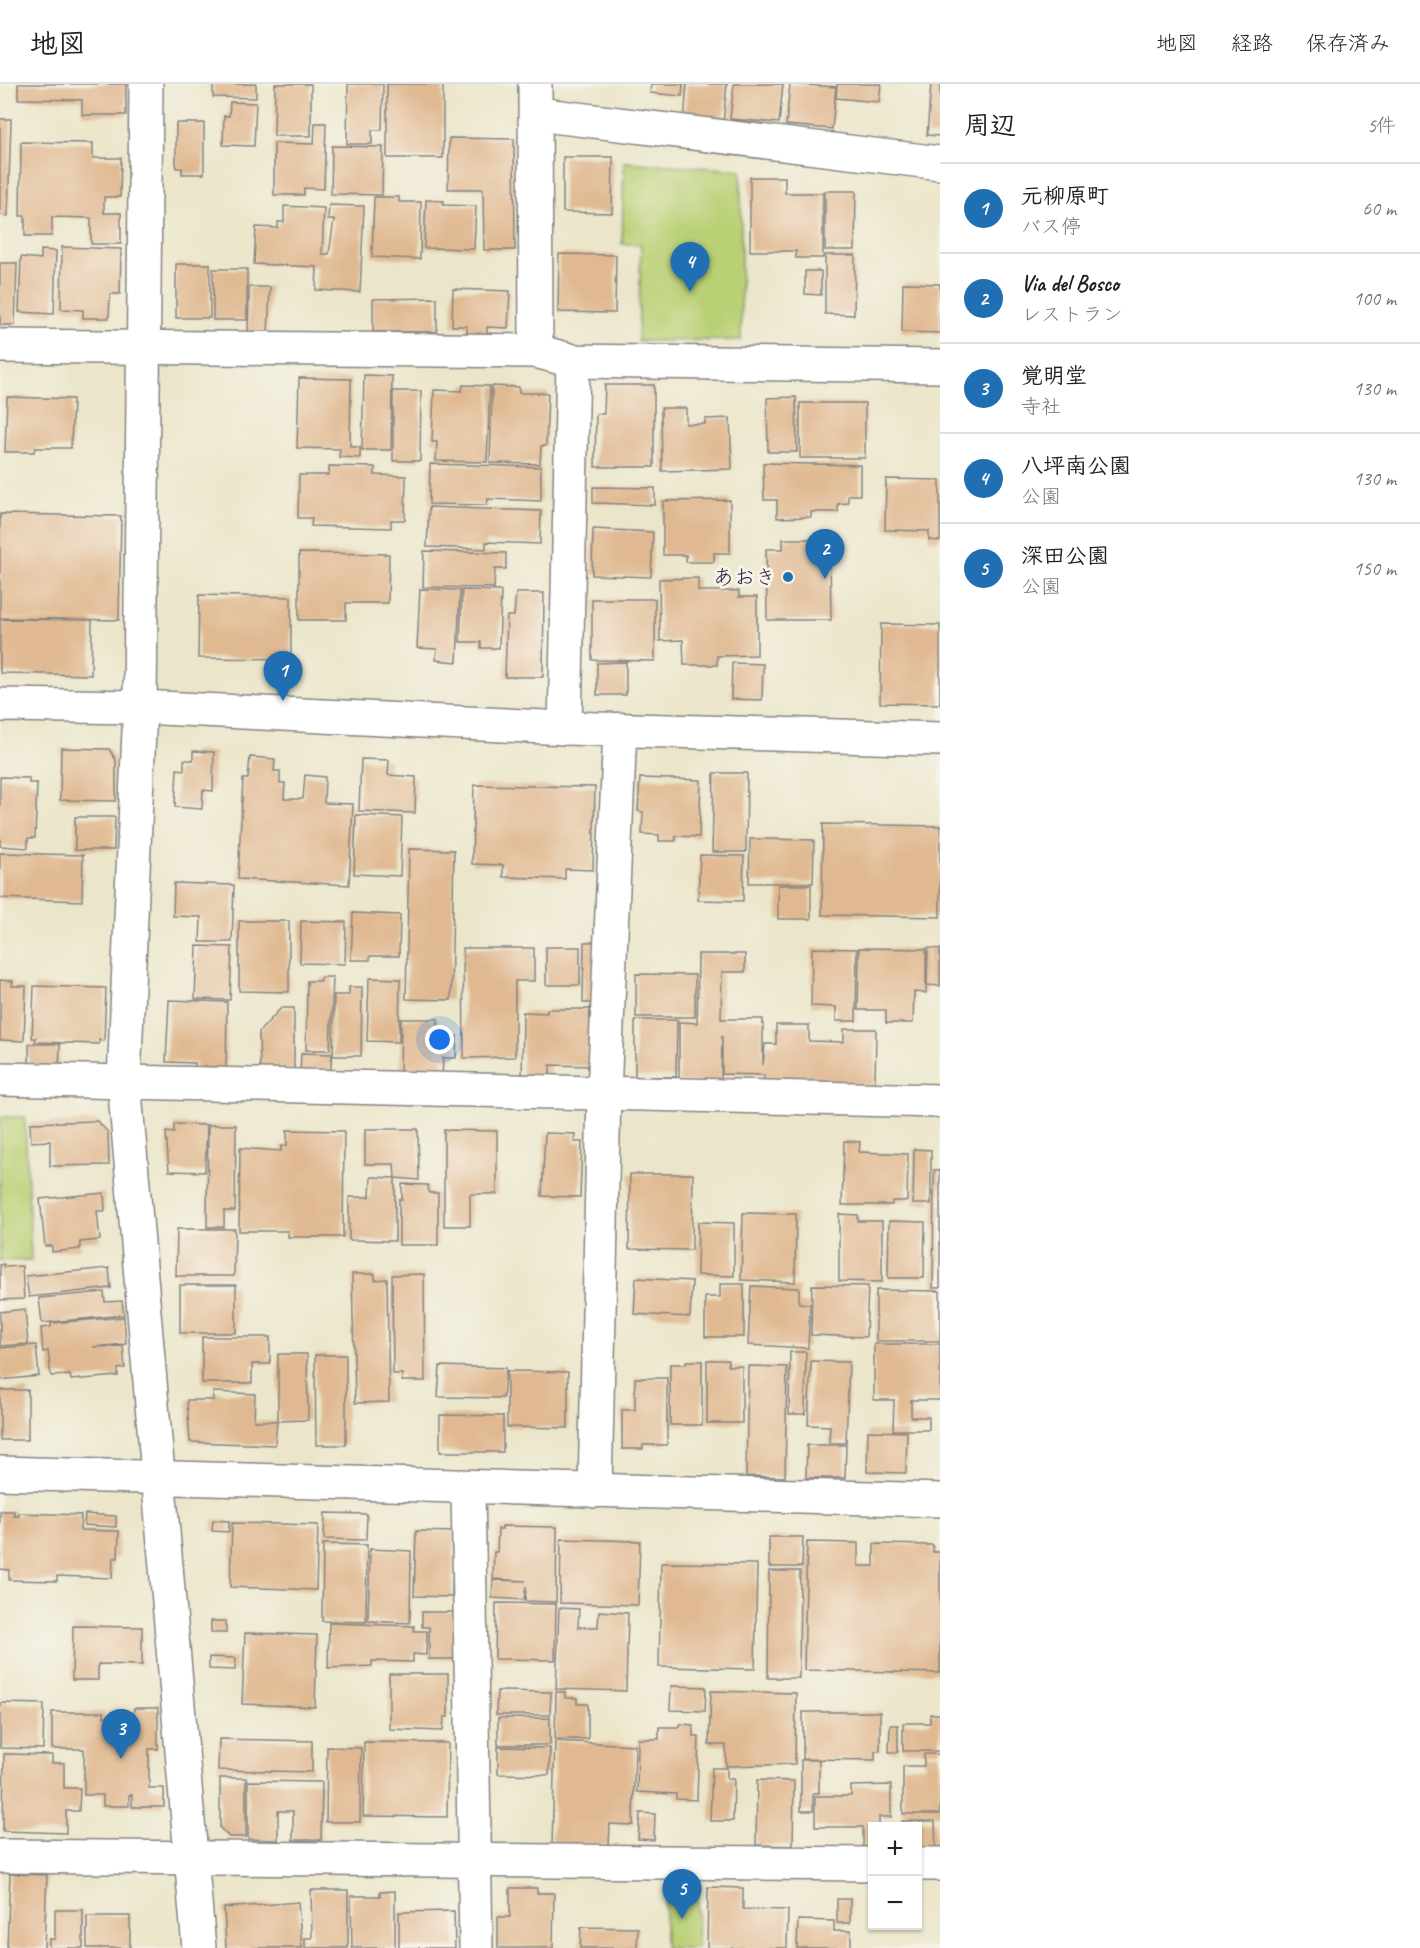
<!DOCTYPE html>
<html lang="ja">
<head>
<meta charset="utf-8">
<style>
  body { margin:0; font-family:Caveat,"Klee One",sans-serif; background:#f6f6f6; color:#202124 }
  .controls { position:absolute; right:18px; bottom:18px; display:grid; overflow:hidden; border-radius:0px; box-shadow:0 2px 4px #0004 }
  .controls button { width:54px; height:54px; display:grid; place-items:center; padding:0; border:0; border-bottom:2px solid #e0e0e0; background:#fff; color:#202124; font:30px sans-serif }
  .you { position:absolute; left:440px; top:956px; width:21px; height:21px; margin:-15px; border:4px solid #fff; border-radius:50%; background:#1a73e8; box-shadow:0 0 0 9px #1a73e833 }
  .badge { display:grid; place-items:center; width:39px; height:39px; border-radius:50%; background:#1f6fb2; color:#fff; font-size:20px; font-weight:700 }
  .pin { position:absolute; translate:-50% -50px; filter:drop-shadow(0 2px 3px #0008) }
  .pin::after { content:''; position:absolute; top:32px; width:21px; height:18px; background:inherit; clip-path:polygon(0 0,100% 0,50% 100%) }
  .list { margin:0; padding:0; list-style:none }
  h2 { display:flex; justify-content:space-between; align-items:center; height:78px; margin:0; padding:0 24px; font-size:26px }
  h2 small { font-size:20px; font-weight:400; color:#757577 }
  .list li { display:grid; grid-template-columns:39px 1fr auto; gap:18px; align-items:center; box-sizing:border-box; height:90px; padding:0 24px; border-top:2px solid #e0e0e0 }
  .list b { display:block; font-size:22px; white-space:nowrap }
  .list p { margin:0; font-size:20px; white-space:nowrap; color:#757577 }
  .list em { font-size:20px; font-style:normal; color:#757577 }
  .map { position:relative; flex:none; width:940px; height:1864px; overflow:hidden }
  header { display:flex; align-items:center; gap:36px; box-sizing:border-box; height:84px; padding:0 30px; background:#fff; border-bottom:2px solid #e0e0e0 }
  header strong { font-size:28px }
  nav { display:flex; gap:33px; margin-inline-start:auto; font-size:21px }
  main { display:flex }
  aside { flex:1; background:#fff }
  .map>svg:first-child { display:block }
  .green { fill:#b9d075; stroke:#6e7958; stroke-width:1.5 }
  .building { fill:#e0b992 }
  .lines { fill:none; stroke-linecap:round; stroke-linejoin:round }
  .minor-casing { stroke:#868482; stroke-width:36 }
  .minor { stroke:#fff; stroke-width:33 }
  .poi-dot { fill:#1f6fb2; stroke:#f7f3e8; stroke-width:2 }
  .labels { text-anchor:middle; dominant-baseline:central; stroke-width:6; stroke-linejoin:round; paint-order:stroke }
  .poi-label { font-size:21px; fill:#22223b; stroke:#f7f3e8; text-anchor:end }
</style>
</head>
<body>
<header>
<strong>地図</strong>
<nav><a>地図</a><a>経路</a><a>保存済み</a></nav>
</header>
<main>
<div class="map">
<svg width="940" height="1864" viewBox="0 0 940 1864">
  <rect width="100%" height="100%" fill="#f7f3e8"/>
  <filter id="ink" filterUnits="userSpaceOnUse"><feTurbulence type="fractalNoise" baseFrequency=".0167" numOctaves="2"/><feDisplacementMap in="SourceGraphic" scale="12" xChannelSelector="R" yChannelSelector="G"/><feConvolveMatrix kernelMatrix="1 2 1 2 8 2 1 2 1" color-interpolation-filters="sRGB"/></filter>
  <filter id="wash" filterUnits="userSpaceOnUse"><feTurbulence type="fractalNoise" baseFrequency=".008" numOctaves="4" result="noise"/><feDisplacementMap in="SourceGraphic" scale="24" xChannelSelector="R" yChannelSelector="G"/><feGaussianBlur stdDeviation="1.35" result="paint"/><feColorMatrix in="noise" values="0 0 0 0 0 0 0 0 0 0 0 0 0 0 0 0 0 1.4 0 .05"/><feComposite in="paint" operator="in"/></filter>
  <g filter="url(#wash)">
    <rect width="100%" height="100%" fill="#ebe6ca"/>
    <!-- green -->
    <g class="green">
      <path d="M624,78l117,8v170l-103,1 3,-97h-19z"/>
      <path d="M0,1033h25l6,143 -31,1z"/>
      <path d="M665,1806h33l-1,58h-32z"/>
    </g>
    <g id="blocks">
      <!-- building -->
      <g class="building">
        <path d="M18,0h108v31h-44v-15l-64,-1z"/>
        <path d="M213,0h43v14l-43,-1z"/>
        <path d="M275,0h36v52h-37z"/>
        <path d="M348,0h35l-1,46h-10v14h-25z"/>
        <rect x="387" y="0" width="56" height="74"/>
        <path d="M651,0h32l-1,12 -32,-3z"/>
        <path d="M687,0h40l-4,40 -39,-4z"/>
        <path d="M734,0h49l-4,39 -49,-4z"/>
        <path d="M790,0l46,3 -4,42 -46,-4z"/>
        <path d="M837,0h44l-2,18 -43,-4z"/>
        <path d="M931,0h9v52l-13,-1z"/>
        <path d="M230,18l26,1 -2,43 -31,-1 1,-29h5z"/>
        <path d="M0,35h11l-3,97 -8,-1z"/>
        <path d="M176,39h28v51h-22v-6h-6z"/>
        <path d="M315,39h11l-2,66 -20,-1v7h-30v-52l40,1z"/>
        <path d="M449,54l65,1 1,111h-31l-1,-61h-35z"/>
        <path d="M21,58l72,1v15h28l-1,39h-16v16h17v31h-30v-26l-39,-1v19h-27v-20h-5z"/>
        <path d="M332,62l51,1 -1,48 -51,-1z"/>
        <path d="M563,73h50l-1,56 -49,-1z"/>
        <path d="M750,93h35v16h38v65h-27v-7h-46z"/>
        <path d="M825,107h31l-1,59h-30z"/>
        <path d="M374,113h25v5h22l-1,57 -48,-2z"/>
        <path d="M426,116l18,1 -1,4 33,1 -2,43 -50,-1z"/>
        <path d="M329,121l35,1 -4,86 -44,-2 1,-23 -63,-3 2,-37 22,1v-6h6v-16l40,2 -2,46h7l5,-34h-6z"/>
        <path d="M62,163l59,2 -1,45h-10l-1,24h-26v-8l-22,-1z"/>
        <path d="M41,166l15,1 -2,63 -35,-2 2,-55 20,2z"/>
        <path d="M559,170l57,1 -1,58 -57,-1z"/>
        <path d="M825,171h30l-1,60 -29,-1z"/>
        <path d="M0,179h17l-2,62h-15z"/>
        <rect x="176" y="180" width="34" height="54"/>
        <rect x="213" y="185" width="34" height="51"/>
        <path d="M805,187h16v24l-16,-1z"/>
        <path d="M903,199l37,1v49l-38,-1z"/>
        <path d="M249,203h21l-2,47 -20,-1z"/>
        <path d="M453,205l57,2 -2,37 -21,-1v7h-20v-8h-15z"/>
        <path d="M437,214v34h-64v-33z"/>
        <path d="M364,291l28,1 -1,74h-29z"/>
        <path d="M299,294l52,1 -1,68h10v11l-21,-1 1,-8 -43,-1z"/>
        <path d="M463,301l27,1 -3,76 -51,-1 1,-19h-5l2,-52 28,1z"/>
        <path d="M605,301h49v82h-59l1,-53h8z"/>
        <path d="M492,302l27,1v6h29l-2,53h-5l-1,18 -50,-1z"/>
        <path d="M393,307h28l-1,70h-27z"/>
        <path d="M7,313l66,2 -2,49h-36l-1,4h-29z"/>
        <path d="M796,313l1,55h-29l-1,-54z"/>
        <rect x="800" y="319" width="65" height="55"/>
        <path d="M661,324h25v16h19v-5l25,-1 2,51 -70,2z"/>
        <path d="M763,379l97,2v30h-12v8l-10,1v8h-27v5l-34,1v-18h-13z"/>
        <path d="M430,380l111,3v34l-53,-2 -1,6 -58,-1z"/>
        <path d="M329,382l46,1v8l31,1 -1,44h-14v8l-80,-2 1,-8h-14l1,-43h30z"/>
        <path d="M886,395l54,1v61l-11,-1v-9l-44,-1z"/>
        <path d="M593,403l62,1v17l-62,-2z"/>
        <path d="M730,416v53h-16v9h-28v-7h-23v-54z"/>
        <path d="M429,423l112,4 -1,33 -54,-2v7l-59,-2z"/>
        <path d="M0,430l121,2 -2,104 -119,-2z"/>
        <path d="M593,445l60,3 -2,45 -59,-2z"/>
        <path d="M783,455h33v11h14l1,70h-64l-1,-71h17z"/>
        <path d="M424,467l82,2v16h-11l-1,19 -71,-1z"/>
        <path d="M299,469l90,1 -1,49h-42v17h-47z"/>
        <path d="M698,494v13h41v6h18v58l-40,1v9h-33l-1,-25 -23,1 -1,-62z"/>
        <path d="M420,505l40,1 -3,72 -21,-2 1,-11 -20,-1z"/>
        <path d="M462,506l39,1 -2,57h-18v-6h-21z"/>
        <path d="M516,509h28l-1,84h-38l2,-61h7z"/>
        <path d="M199,511l92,2v62l-93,-1z"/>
        <path d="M592,515h63v62l-63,-1z"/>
        <path d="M0,535l92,1 -1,55 -91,-2z"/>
        <path d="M881,540l59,1v79l-60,-1z"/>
        <path d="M626,578v33h-29v-32z"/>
        <path d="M732,579l31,1 -1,36 -31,-1z"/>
        <path d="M61,664l48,1 7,11v41l-56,-1z"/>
        <path d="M193,667l21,1 -1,39 -10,-1 -1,19 -27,-2 2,-38 7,1v-10h9z"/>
        <path d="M250,673l25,2 -1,12h6v12h5l-1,16h19l2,-24 20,2 -1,26 29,1 -4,81 -111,-6 5,-100h5z"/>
        <path d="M361,675l28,1 -1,15 28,2 -1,36 -56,-2z"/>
        <path d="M714,689h33l-1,79h-34z"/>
        <path d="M0,693l29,1v5h8l-2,55h-7v10l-28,-2z"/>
        <path d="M640,694l61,2 -2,57 -23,-1v5h-17v-6l-17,-1 1,-22 -5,-1z"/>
        <path d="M474,701l121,2 -2,83 -28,-1v10l-62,-2v-12l-31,-1z"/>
        <path d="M356,731l46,2 -2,59 -46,-2z"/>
        <path d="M75,733h40l-1,33h-39z"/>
        <path d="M823,740l117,2v91l-118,-2z"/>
        <path d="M750,755l64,1 -1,43h-64z"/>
        <path d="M409,765l45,1 -3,150 -45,-1z"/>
        <path d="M0,769l83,2 -1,46 -82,-3z"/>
        <path d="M700,771l44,1 -1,45 -45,-1z"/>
        <path d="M174,799l60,2 -2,57h-32l1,-25 -28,-1z"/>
        <rect x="778" y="801" width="33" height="34"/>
        <path d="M353,829l47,2 -1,41h-29v4h-19z"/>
        <path d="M239,837h50v71l-50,-1z"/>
        <path d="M301,837l45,1 -1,42 -45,-1z"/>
        <path d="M584,858h11l-2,61h-10z"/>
        <path d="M197,862l35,1 -2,53 -35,-1z"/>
        <rect x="546" y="863" width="34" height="38"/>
        <path d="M463,864h71v33h-19v76l-51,1z"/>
        <path d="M812,864l45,1 -1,72h-20v-14l-25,-1z"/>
        <path d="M859,864l67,1v44l-12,-1 -1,31h-27v-13h-28z"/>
        <path d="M928,864l12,1v37l-13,-1z"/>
        <path d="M698,870h47v18h-23l-1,47h42v46l2,-21h11v-19h33v16l35,1v-13h32l-1,56h-111v-10l-42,-1v-38l-1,47 -42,-1v-60l18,1z"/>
        <path d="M636,890l59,1v42h-59z"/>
        <path d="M321,893h12l-3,73h-24l1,-69h14z"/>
        <path d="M369,894l31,1 -1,63 -32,-1z"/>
        <path d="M0,896l13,1 -1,5h14l-2,55 -24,-1z"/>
        <path d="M34,902l72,2 -2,53 -5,-1v4l-64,-2 1,-4h-4z"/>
        <path d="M349,903h13l-1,69h-28l1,-61h15z"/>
        <path d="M169,916l58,2 -1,71 -31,-1v-9l-29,-1z"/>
        <path d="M281,924h13v62h-34l-1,-38z"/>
        <path d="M547,925h43l-1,57 -39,-1v15h-28l1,-68 24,1z"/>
        <path d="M401,935h37v17h19l-1,22h-13l-1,20 -42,-1z"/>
        <path d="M635,936h42l-1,57h-41z"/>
        <path d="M29,960h31l-1,27 -30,-1z"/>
        <path d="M301,969l31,1 -2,22 -30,-1z"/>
        <path d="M97,1037l11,11 1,33 -59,1v-25l-19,1 -1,-19z"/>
        <path d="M174,1040l33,1 -2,47 -36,-1 -3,-39 8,1z"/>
        <path d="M208,1041h28l-1,86h-11v16h-17z"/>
        <path d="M365,1045h53l1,51 -24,-2 -1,-14h-29z"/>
        <path d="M287,1046l57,1 -1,106h-55v-6h-49l1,-83 41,3v-5h6z"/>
        <path d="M444,1046l53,1v63h-27v32h-26z"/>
        <path d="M545,1049l30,1 -1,8h8l-2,55 -38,-1z"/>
        <path d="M844,1057l16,1 -1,10 49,2 -1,47h-15v4h-50z"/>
        <path d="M914,1065l17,1v54h-18z"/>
        <path d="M934,1086h6v118h-7z"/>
        <path d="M630,1090h63l-1,76 -63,-1z"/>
        <path d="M371,1093l24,1v63l-46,-1v-43h21z"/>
        <path d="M402,1100l26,1 1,8h9v52h-39v-46h3z"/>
        <path d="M104,1109l1,18h-8l3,29 -20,2v7l-28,3v-6h-7l-5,-47z"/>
        <path d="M743,1129l53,1 -1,68 -54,-2z"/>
        <path d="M839,1130l19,1v6h24v61l-43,-1z"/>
        <path d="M889,1137l36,1 -1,56h-36z"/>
        <path d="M698,1138l36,1v53l-37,-1z"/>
        <path d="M177,1145h58l-1,47h-58z"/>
        <path d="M4,1180v3l18,-1 2,33 -24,1v-35z"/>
        <path d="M109,1184l2,20 -82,9 -3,-21z"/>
        <path d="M352,1190h23v6l12,-1 2,123 -34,1z"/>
        <path d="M424,1190l1,107h-23v-7h-9l-1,-99z"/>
        <path d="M636,1194l56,3 -2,36 -56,-3z"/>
        <path d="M720,1200h24v53h-39v-40h15z"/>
        <rect x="180" y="1201" width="56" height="48"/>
        <path d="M812,1201l56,1 -2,51 -55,-2z"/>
        <path d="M751,1202l48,2v15l11,1 -2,44 -60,-3z"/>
        <path d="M876,1206l64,1v50h-64z"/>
        <path d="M104,1208l1,10 17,-1 2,14 -82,8 -3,-25z"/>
        <path d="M25,1225l3,35 -28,2v-34z"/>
        <path d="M124,1233l2,27 -33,3 30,-1 2,22 -7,1v7l-47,4 -1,-5 -19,1 -3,-25 -5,1 -2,-24 10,-1v-4z"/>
        <path d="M202,1253h68v27h-18v19h-50z"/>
        <path d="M874,1260h66v56h-29v17h18v13h-36l1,-30h-20z"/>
        <path d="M36,1261l3,31 -39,4v-32z"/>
        <path d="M790,1268h16l-1,62h-16z"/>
        <path d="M278,1270h29l1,66 -30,1z"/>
        <path d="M315,1271h31v90h-30z"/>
        <path d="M707,1276h21v6h14v57h-35z"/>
        <path d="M686,1277h16v64h-32v-61h16z"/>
        <path d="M811,1277l38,1 -3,81h-17l1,-17 -22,-1z"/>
        <path d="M440,1282l66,2 -3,30 -65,-1z"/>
        <path d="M748,1282l39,1 -2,110 -39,-1z"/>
        <path d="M507,1287l61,1v56l-61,-1z"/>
        <path d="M635,1294h32v67h-24v4h-21v-39h13z"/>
        <rect x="0" y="1306" width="28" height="50"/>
        <path d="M213,1308l42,2 -1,27h23l-2,24 -85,-3 -3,-42h26z"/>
        <path d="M440,1331l63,1v36h-63z"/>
        <path d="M868,1347l39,1 -1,41 -39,-1z"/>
        <path d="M807,1361h39l-1,33h-39z"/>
        <path d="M0,1427h14v5h5v-3l62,2 -1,15 39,1 -1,27h-5l-1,20 -55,-2v5l-48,-1v-10l-9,-1z"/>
        <path d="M325,1429l42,1 -1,26 -42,-1z"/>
        <path d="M85,1430l31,2v11l-32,-2z"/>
        <path d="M213,1436l16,1v11l-17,-1z"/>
        <path d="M232,1439l86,2 -2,65 -86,-3z"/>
        <path d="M502,1442l55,1 -1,75 -31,-1 1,-15 -2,14 -32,-2 1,-18 33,1 -33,-2 1,-27h3l1,-23h4z"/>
        <path d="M416,1447l38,1 -2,65 -38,-1z"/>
        <path d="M769,1453h34l-1,30h-33z"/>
        <path d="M561,1455l79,2 -2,64 -78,-2z"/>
        <path d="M807,1458l51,1v23h16v-22l59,1v7h7v121l-136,-3z"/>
        <path d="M323,1460l44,1 -1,77 -44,-1z"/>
        <path d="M370,1465l41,2 -1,72 -42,-2z"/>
        <path d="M661,1479l96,1 -2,105 -96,-2z"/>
        <path d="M769,1487h31l-1,107h-31z"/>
        <path d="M496,1519l60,1 -1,56 -60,-1z"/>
        <path d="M559,1524l20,1 -1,18h20l1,-16 29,2 -2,78 -70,-2z"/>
        <path d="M422,1528h32v47h-25v-32h-7z"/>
        <rect x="211" y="1537" width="15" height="12"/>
        <path d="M329,1539l85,3v5h13l-1,24 -13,-1v8l-41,-1v5l-44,2z"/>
        <path d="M73,1542l69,1v38l-44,-1v16h-26z"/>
        <path d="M245,1549l72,2 -2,72 -73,-3z"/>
        <path d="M209,1573l27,1 -1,12 -26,-1z"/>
        <path d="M389,1590h59v43h-4l-1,14 -54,-2z"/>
        <path d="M671,1602l35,1 -1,24 -35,-1z"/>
        <path d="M497,1607l54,1 -1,23h-54z"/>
        <path d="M711,1607l85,2 -1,71 -69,2v-21h-17z"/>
        <path d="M556,1608h9v6h12v6h11v35h-33z"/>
        <path d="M0,1619l44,1 -1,45 -43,-1z"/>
        <path d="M134,1624h24v41h-9v39h15v19h-32v-12h-3v11h-26v-11h-19v-46h-32v-37h52v5h30z"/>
        <path d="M803,1628h77v39h-5v9l-72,-1z"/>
        <path d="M930,1630h10v37h-37v-28h27z"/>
        <rect x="498" y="1634" width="52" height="27"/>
        <path d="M680,1640l13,1v11h6l-2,64 -21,-1v-5l-39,-2 1,-53h21v-12h21z"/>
        <path d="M890,1641h8v27h-9z"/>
        <path d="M219,1655l93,2v31l-94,-2z"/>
        <path d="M555,1657l80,4 -2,80 -23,-1 -1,21h-57z"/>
        <path d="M364,1658l84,1 -1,74 -84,-1z"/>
        <path d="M327,1663l34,1 -1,74h-34z"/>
        <path d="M498,1663l52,1 -1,27 -51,-1z"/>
        <path d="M4,1670l48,1v8h12v25h16l-1,23h-13v22l-63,-2z"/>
        <path d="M924,1670h16v60h-37v-48h21z"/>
        <path d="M801,1676h18v33h-6v18h-12z"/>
        <path d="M712,1684h15v11h7l-1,42h-23z"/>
        <path d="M220,1694h26v59h-17l-9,-9z"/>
        <path d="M757,1696l37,1 -1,65 -37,-1z"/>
        <path d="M248,1697l74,1 -1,58h-28v-29h-15v29l-30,-1z"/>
        <path d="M891,1701v32h-12v9h-7v25h-9v-24h-48v-31h36v-10z"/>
        <path d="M640,1729l15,1 -1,26 -16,-1z"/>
        <path d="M902,1737h33l1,30h-18v-25h-16z"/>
        <path d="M10,1790l37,1 -3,73h-37z"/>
        <path d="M708,1803l35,1v21l45,1 -1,38h-80z"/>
        <path d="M510,1804h27v5h17l-1,55h-55v-31h12z"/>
        <path d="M311,1806h37v58h-43v-10h7z"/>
        <path d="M395,1807v57h-43l-1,-52h29v-4z"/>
        <rect x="837" y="1815" width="13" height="24"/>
        <path d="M298,1818l4,46h-76l-2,-40z"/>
        <path d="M55,1826h28v38h-34v-9h6z"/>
        <path d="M454,1827l1,37h-56v-36z"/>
        <rect x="87" y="1832" width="43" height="32"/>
        <path d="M798,1836l36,1v10h17v17h-54z"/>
        <path d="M581,1843l57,1 -1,20h-57z"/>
      </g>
    </g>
  </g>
  <g filter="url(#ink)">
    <use href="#blocks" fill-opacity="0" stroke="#868482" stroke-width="1.5"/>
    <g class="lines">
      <defs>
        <g id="minor">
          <path d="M146,0l-6,623 -16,374 75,867"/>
          <path d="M535,0l1,267"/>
          <path d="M536,30l404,49"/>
          <path d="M0,262l536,5 37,10 367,5"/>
          <path d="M0,621l140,2 425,21 375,11"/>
          <path d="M565,644l8,-367"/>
          <path d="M0,995l940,22"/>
          <path d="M0,1389l940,27"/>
          <path d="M468,1404l8,460"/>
          <path d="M595,1407l9,-398 16,-363"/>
          <path d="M0,1772l872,8"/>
          <path d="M918,1780h22"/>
        </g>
      </defs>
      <!-- minor casing -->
      <use href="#minor" class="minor-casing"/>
      <!-- minor -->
      <use href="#minor" class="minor"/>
    </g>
  </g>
  <!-- markers -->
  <circle class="poi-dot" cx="788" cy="493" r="6"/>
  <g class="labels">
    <!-- poi labels -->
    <g class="poi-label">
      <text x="776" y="493">あおき</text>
    </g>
  </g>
</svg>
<div class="controls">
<button>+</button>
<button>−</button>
</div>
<div class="you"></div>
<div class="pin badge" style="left:283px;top:617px">1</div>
<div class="pin badge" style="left:825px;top:495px">2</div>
<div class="pin badge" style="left:121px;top:1675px">3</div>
<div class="pin badge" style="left:690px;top:208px">4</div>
<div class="pin badge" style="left:682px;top:1835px">5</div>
</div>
<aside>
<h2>周辺<small>5件</small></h2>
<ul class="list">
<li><span class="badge">1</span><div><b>元柳原町</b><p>バス停</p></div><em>60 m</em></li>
<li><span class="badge">2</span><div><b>Via del Bosco</b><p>レストラン</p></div><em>100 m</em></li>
<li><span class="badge">3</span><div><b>覚明堂</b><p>寺社</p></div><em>130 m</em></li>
<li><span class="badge">4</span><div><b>八坪南公園</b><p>公園</p></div><em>130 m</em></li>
<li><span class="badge">5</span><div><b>深田公園</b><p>公園</p></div><em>150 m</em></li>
</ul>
</aside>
</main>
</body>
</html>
